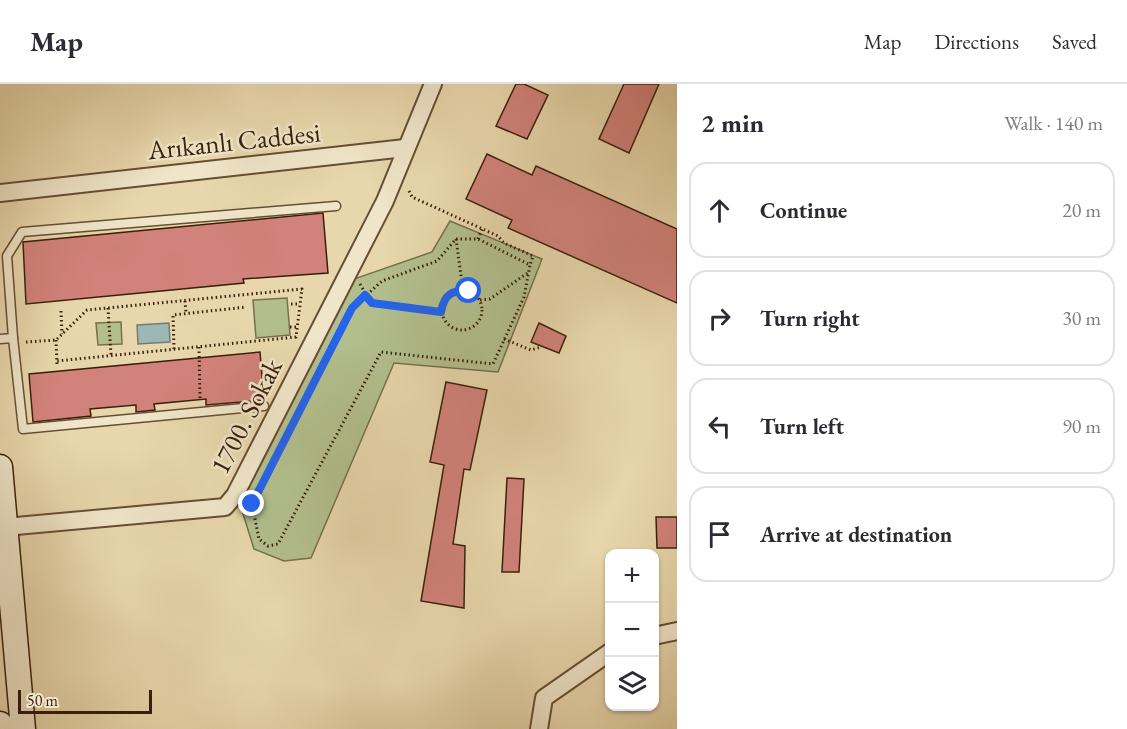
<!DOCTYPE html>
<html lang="en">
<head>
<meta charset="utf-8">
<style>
  body { margin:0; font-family:"EB Garamond",serif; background:#f7f7f7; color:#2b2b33 }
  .controls { position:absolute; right:18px; bottom:18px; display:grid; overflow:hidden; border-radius:12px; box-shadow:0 2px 4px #0004 }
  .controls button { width:54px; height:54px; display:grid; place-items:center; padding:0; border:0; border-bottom:2px solid #e1e1e2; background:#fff; color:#2b2b33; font:30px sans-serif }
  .scale { position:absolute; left:18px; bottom:15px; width:134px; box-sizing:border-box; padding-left:6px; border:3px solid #3a200b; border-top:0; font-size:16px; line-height:21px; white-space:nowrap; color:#3a200b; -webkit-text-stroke:4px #f0e5c9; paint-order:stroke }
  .stop { position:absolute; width:18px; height:18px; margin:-14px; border:4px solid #2563eb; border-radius:50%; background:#fff }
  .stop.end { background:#2563eb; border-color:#fff; box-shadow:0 2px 6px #0008 }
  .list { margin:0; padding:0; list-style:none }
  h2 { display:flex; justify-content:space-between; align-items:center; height:78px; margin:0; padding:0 24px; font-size:26px }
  h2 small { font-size:20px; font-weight:400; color:#7c7c81 }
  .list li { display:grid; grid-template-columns:39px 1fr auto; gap:18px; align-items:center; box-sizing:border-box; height:96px; margin:0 12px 12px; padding:0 12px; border:2px solid #e1e1e2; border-radius:18px }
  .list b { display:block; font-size:22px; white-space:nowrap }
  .list em { font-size:20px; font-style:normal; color:#7c7c81 }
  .icon { flex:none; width:33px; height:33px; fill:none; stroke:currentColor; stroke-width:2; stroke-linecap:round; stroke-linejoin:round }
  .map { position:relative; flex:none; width:677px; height:645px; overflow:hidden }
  header { display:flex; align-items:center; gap:36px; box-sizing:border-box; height:84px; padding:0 30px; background:#fff; border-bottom:2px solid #e1e1e2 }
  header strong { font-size:28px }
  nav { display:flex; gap:33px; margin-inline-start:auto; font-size:21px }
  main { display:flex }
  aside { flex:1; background:#fff }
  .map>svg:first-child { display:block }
  .green { fill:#b2bf8d; stroke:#76704c; stroke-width:1.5 }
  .water { fill:#9cb7b6; stroke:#757b72; stroke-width:1.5 }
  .building { fill:#d1827a; stroke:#3a200b; stroke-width:1.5 }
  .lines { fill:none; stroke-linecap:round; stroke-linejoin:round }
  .lane-casing { stroke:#664e33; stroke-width:11 }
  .street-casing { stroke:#664e33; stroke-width:20 }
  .secondary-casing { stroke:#3a200b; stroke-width:27 }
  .path { stroke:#3a200b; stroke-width:3; stroke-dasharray:1.5 3; stroke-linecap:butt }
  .lane { stroke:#f0e5c9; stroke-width:8 }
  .street { stroke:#f0e5c9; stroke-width:16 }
  .secondary { stroke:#f0e5c9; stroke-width:24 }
  .route { stroke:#2563eb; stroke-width:8 }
  .labels { text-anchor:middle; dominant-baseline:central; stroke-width:5; stroke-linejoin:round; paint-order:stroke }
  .street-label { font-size:27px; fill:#3a200b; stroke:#f0e5c9 }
</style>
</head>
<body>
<header>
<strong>Map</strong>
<nav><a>Map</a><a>Directions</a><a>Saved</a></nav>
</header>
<main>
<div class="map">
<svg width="677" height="645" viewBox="0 0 677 645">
  <rect width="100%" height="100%" fill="#e8d7ac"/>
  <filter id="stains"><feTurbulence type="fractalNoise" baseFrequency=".00333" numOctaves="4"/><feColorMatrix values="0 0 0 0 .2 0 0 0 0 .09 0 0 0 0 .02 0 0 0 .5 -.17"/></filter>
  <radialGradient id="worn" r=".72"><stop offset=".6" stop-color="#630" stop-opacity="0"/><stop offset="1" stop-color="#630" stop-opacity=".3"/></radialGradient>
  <!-- green -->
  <g class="green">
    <path d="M450,137l92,38 -44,113 -104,-9 -83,195 -27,3 -30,-12 -15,-48 112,-221 81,-28z"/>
    <path d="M287,214l3,37 -34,3 -3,-38z"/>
    <path d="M121,238l1,22 -24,1 -2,-22z"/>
  </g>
  <!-- water -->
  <path class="water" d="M169,239l1,19 -32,2 -1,-19z"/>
  <!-- building -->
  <g class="building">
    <path d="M516,0h8l24,11 -21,44 -31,-13z"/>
    <path d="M624,0h35l-30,69 -30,-14z"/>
    <path d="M487,70l45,21 4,-9 141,63v74l-169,-75 4,-8 -46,-21z"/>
    <path d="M323,129l5,60 -85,6 1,4 -218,21 -3,-62z"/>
    <path d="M539,239l27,13 -7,17 -28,-11z"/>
    <path d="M260,268l4,48 -58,5v-6l-52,5 1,6 -19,2v-7l-46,4 1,7 -58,6 -4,-48z"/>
    <path d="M446,298l41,8 -17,80 -6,-1 -11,75 12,2 -1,62 -43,-7 23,-136 -14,-3z"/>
    <path d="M507,394l17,1 -5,93h-17z"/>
    <path d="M656,433h21v31h-20z"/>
  </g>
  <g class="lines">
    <defs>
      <g id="lane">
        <path d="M13,254l-6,-82 15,-24 314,-26"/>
        <path d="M0,255l13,-1 10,91 241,-23"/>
      </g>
      <g id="street">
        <path d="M0,109l405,-45"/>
        <path d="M5,443l220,-20 10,-12 150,-294 48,-117"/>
        <path d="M654,552l23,-5"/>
        <path d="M539,645l5,-31 66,-46"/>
      </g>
      <g id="secondary">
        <path d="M0,383l23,262"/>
        <path d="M0,640v5"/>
      </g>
    </defs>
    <!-- lane casing -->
    <use href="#lane" class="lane-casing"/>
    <!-- street casing -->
    <use href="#street" class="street-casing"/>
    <!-- secondary casing -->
    <use href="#secondary" class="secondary-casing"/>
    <!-- path -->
    <g class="path">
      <path d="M409,107l3,6 86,39 6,7 29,13 -3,9"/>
      <path d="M456,155h22l52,26 -6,32 -31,67 -112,-12 -103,192 -10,2 -9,-7 -7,-35 100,-196 30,-27 55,-20z"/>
      <path d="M456,155l7,51"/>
      <path d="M478,155l4,-10"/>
      <path d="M360,200l11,19 70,9"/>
      <circle cx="462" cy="226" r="20"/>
      <path d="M480,216l10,-1 39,-27"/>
      <path d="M185,217l1,12"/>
      <path d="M291,220h9"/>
      <path d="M108,224l3,47"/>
      <path d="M61,227l1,23"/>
      <path d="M290,243h8"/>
      <path d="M504,255l27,11 10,-3"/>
      <path d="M56,256l1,26"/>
      <path d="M26,258l30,-2 31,-30 215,-21 -6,48 -239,24"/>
      <path d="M199,263l1,52"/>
      <path d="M174,265l-1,-34 73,-8"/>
    </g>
    <!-- lane -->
    <use href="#lane" class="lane"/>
    <!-- street -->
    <use href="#street" class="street"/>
    <!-- secondary -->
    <use href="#secondary" class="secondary"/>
  </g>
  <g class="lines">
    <!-- route -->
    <path class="route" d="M252,420l100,-196 13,-13 7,8 69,9c3,-17 11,-23 28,-21"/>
  </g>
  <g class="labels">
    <!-- street labels -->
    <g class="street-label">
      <text transform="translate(234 57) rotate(-6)">Arıkanlı Caddesi</text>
      <text transform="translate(246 332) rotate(-63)">1700. Sokak</text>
    </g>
  </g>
  <rect width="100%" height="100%" filter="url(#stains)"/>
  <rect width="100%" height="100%" fill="url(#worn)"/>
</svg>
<div class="controls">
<button>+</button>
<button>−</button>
<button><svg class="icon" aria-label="layers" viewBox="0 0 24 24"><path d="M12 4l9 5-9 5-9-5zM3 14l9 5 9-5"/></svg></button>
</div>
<div class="scale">50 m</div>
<div class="stop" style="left:469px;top:207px"></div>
<div class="stop end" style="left:252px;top:420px"></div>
</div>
<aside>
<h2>2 min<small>Walk · 140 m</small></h2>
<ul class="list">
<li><svg class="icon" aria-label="ahead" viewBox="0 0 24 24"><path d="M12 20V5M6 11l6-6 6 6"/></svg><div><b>Continue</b></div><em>20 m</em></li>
<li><svg class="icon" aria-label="right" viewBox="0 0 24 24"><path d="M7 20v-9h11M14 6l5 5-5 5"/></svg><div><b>Turn right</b></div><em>30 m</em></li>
<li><svg class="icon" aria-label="left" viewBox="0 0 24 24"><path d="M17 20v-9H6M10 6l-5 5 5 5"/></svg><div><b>Turn left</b></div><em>90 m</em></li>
<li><svg class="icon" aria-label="arrive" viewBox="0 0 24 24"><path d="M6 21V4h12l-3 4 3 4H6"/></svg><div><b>Arrive at destination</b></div></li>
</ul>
</aside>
</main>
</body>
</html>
